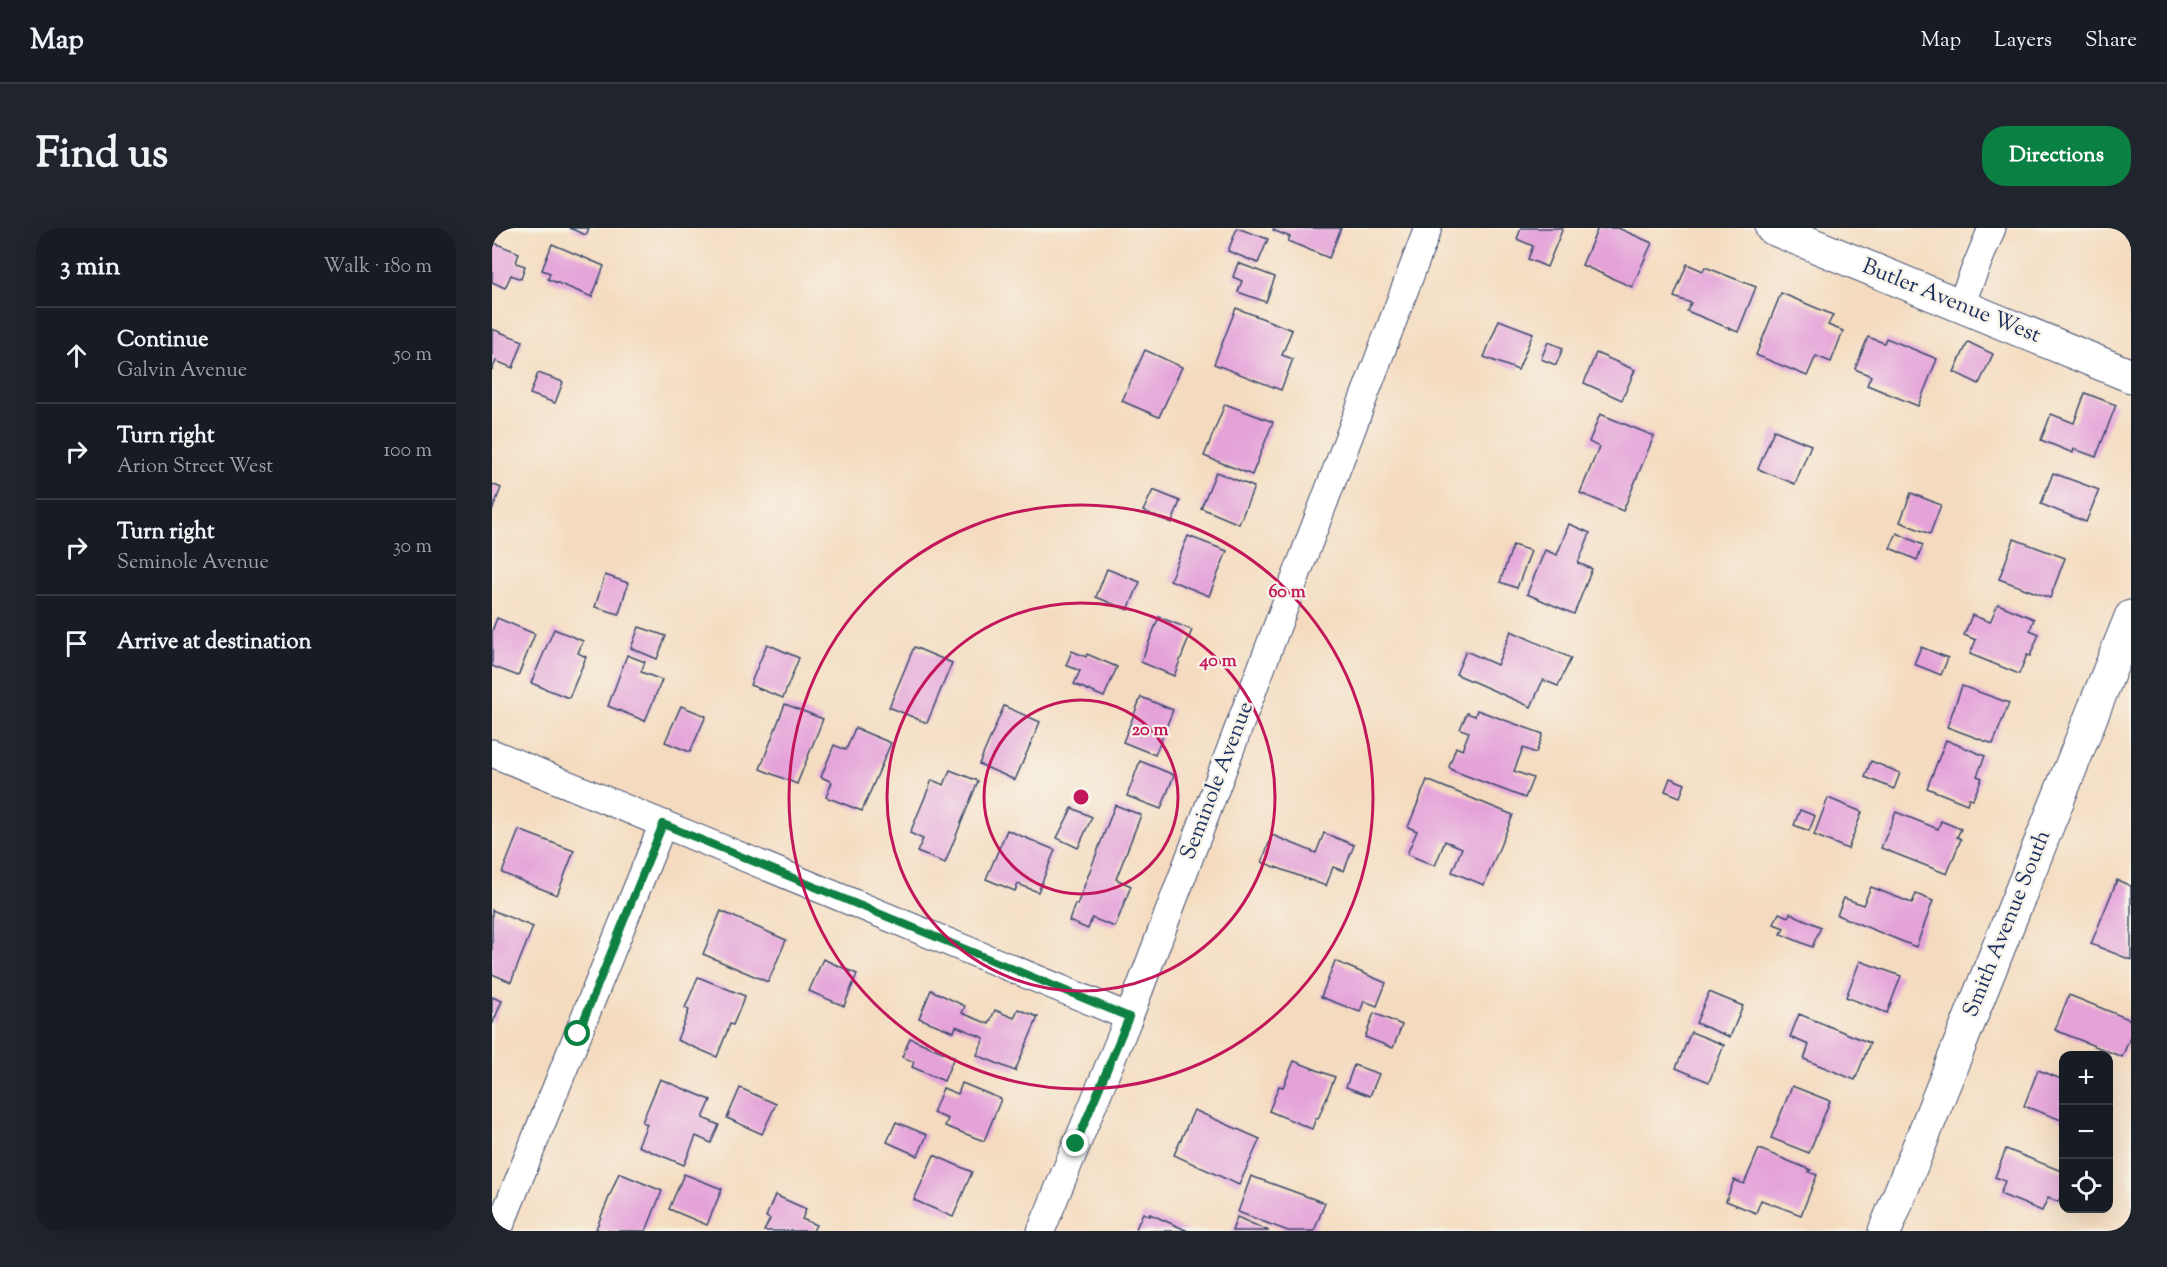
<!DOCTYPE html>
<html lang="en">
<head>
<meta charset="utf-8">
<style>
  body { margin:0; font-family:"Sorts Mill Goudy",serif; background:#20242c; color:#f1f3f6 }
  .controls { position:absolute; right:18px; bottom:18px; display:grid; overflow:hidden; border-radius:12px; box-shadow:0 6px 24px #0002 }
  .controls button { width:54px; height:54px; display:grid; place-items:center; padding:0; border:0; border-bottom:2px solid #363941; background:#171b24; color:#f1f3f6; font:30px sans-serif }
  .stop { position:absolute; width:18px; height:18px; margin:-14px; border:4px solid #0b8043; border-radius:50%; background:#fff }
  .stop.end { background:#0b8043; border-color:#fff; box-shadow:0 2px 6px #0008 }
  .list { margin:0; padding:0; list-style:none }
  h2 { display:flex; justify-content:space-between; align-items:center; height:78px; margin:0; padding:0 24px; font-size:26px }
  h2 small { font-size:20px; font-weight:400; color:#9ea1a6 }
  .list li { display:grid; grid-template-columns:39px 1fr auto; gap:18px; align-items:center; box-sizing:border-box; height:96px; padding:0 24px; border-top:2px solid #363941 }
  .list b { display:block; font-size:22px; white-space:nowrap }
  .list p { margin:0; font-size:20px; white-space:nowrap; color:#9ea1a6 }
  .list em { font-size:20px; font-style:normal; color:#9ea1a6 }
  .icon { flex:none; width:33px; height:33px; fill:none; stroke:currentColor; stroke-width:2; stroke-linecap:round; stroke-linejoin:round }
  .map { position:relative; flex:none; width:1639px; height:1003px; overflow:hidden; border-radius:24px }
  header { display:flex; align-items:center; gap:36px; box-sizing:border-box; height:84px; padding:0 30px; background:#171b24; border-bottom:2px solid #363941 }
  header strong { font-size:28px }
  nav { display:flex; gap:33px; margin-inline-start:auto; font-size:21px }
  .intro { display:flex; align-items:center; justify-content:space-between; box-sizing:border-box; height:144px; padding:0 36px }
  h1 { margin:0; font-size:42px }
  .button { padding:15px 27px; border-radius:24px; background:#0b8043; color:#fff; font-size:21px; font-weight:700 }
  main { display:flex; gap:36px; padding:0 36px }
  aside { flex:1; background:#171b24; border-radius:24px; box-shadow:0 6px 24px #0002 }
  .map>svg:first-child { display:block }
  .building { fill:#e4a2d9 }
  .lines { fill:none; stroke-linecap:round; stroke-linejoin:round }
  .minor-casing { stroke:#3c496d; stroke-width:29 }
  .tertiary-casing { stroke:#3c496d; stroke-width:35 }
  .minor { stroke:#fff; stroke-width:27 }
  .tertiary { stroke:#fff; stroke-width:33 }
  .route { stroke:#0b8043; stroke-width:8 }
  .ring { fill:none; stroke:#c2185b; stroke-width:3 }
  .labels { text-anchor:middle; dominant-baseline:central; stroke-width:4.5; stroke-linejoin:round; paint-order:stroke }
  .street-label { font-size:22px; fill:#1b2f5e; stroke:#f7f3e8 }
  .centre { fill:#c2185b; stroke:#f7f3e8; stroke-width:3 }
  .ring-label { font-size:18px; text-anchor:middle; font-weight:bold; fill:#c2185b; stroke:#f7f3e8; stroke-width:4.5; stroke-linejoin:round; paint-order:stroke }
</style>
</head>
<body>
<header>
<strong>Map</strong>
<nav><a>Map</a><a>Layers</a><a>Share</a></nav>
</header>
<div class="intro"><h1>Find us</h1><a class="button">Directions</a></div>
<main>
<aside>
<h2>3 min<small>Walk · 180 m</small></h2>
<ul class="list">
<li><svg class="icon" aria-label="ahead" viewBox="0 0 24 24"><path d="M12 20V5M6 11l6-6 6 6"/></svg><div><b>Continue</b><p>Galvin Avenue</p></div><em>50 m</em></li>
<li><svg class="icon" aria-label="right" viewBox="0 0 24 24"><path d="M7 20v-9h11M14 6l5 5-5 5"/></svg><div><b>Turn right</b><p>Arion Street West</p></div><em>100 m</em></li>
<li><svg class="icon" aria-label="right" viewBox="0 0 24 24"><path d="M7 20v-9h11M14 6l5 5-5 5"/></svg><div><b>Turn right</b><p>Seminole Avenue</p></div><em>30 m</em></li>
<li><svg class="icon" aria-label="arrive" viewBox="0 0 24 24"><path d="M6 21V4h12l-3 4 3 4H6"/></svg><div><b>Arrive at destination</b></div></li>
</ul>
</aside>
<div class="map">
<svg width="1639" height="1003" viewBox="0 0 1639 1003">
  <rect width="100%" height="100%" fill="#f7f3e8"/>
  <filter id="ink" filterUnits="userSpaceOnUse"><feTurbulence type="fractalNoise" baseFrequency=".0167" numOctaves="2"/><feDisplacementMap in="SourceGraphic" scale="12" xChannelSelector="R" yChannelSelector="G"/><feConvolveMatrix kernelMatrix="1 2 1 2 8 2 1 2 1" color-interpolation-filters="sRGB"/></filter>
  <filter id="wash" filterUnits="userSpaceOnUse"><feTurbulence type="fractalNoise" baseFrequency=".008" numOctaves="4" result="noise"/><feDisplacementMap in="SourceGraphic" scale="24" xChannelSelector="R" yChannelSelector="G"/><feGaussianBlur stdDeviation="1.35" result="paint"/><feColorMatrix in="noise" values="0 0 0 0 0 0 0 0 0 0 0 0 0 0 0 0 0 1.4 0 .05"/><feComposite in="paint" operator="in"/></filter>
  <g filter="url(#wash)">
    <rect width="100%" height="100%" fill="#f4dbbf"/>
    <g id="blocks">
      <!-- building -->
      <g class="building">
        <path d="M77,0h20l-3,7z"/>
        <path d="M745,0l31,11 -10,24 -30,-12z"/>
        <path d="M782,0h67l-12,30 -41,-17 2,-4 -17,-7z"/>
        <path d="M1029,0h42l-16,39 -19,-8 5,-13 -16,-7z"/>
        <path d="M1106,0h20l34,15 -20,44 -50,-22z"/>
        <path d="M1636,0h3v11l-6,-3z"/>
        <path d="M0,14l27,11 -3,10 9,3 -4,13 -10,-4 -6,13 -13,-6z"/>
        <path d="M60,16l52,22 -12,31 -44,-18 2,-6 -8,-3z"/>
        <path d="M746,35l37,14 -9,25 -28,-10 4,-11 -9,-4z"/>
        <path d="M1195,36l16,7 2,-4 51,20 -18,45 -51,-21 4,-8 -17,-6z"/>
        <path d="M1289,65l52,22 -5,10 15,6 -12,31 -15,-6 -9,20 -51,-21z"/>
        <path d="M744,80l56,22 -10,25 11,4 -12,31 -67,-26z"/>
        <path d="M1007,92l34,13 -15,37 -34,-13z"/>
        <path d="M0,101l31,12 -10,27 -17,-7 -4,9z"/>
        <path d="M1376,109l16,6 2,-5 51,21 -19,47 -51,-21 4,-9 -16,-7z"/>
        <path d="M1056,114l15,6 -7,17 -15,-6z"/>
        <path d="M1476,114l25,12 -14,30 -25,-12z"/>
        <path d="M653,122l37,17 -23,50 -37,-16z"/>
        <path d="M1104,125l39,17 -13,30 -38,-17z"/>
        <path d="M46,145l25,9 -8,21 -25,-9z"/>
        <path d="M1593,165l31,12 -20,52 -22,-8 -1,4 -32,-13 10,-26 23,9z"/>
        <path d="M733,176l48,18 -21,53 -48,-19z"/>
        <path d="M1108,186l54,22 -31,75 -43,-18 19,-46 -10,-5z"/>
        <path d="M1282,202l37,15 -16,39 -37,-15z"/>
        <path d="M724,244l38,15 -15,37 -38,-16z"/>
        <path d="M1561,245l46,17 -13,32 -45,-18z"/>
        <path d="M0,256l9,4 -9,23z"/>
        <path d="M661,262l27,11 -8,22 -29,-12z"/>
        <path d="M1419,265l30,12 -11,29 -30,-12z"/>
        <path d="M1077,296l21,9 -12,30 14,6 -18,45 -47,-20 18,-44 12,5z"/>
        <path d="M1405,305l26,12 -6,15 -27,-12z"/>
        <path d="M696,308l39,15 -18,45 -39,-16z"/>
        <path d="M1522,311l51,19 -15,40 -51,-19z"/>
        <path d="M1021,317l18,6 -14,37 -17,-6z"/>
        <path d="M615,341l33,13 -12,28 -32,-13z"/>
        <path d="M113,347l23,8 -9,31 -24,-7z"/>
        <path d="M1506,376l36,15 -4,11 9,4 -9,22 -3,-1 -8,19 -49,-20 6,-14 -12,-5 8,-20 18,7z"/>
        <path d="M667,389l33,13 -18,46 -33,-14z"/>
        <path d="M5,390l38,16 -17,42 -26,-10v-35z"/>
        <path d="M147,399l27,9 -9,23 -26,-11z"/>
        <path d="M62,401l29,12 -5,12 8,4 -17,41 -38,-15z"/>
        <path d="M1019,403l60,27 -13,28 -15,-6 -12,27 -75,-33 10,-23 31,14z"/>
        <path d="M275,416l32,14 -16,40 -33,-13z"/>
        <path d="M422,419l38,16 -25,60 -38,-16z"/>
        <path d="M1429,419l27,11 -7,17 -27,-11z"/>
        <path d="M580,423l14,6 1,-3 30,13 -13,30 -30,-13 6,-13 -14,-6z"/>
        <path d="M135,427l18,7 -4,10 21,8 -17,41 -37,-15z"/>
        <path d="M1470,458l47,17 -16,41 -46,-17z"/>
        <path d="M649,469l32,13 -18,45 -32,-13z"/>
        <path d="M293,476l38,15 -26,65 -37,-15z"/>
        <path d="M189,478l25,10 -16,36 -25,-10z"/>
        <path d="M512,478l36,16 -25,58 -36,-16z"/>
        <path d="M985,482l66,24 -7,19 -13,-5 -9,23 19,7 -8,20 -71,-27 -5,-4 7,-20 6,3 7,-18 -9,-3 7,-16 8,3z"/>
        <path d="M363,500l36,15 -29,68 -36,-14 6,-15 -11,-5 13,-32 12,5z"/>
        <path d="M1454,512l39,16 -8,20 5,2 -9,21 -4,-1 -2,6 -40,-16z"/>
        <path d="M648,533l34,14 -13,34 -34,-13z"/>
        <path d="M1379,533l29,12 -6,16 -29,-12z"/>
        <path d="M458,542l28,11 -33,82 -28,-11 6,-13 -13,-6 22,-53 12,5z"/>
        <path d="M1178,550l15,6 -5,13 -15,-6z"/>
        <path d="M935,552l86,35 -29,70 -32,-13 10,-24 -17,-7 -10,25 -28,-12 10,-23 -9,-4z"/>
        <path d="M1336,570l34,14 -14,37 -34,-14z"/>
        <path d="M623,577l26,10 -25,64 15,7 -16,41 -23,-9 -4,11 -19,-8 6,-17 2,1z"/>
        <path d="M580,580l20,9 -14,31 -21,-10z"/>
        <path d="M1308,582l15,6 -6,15 -15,-6z"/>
        <path d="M1404,584l42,17 3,-8 20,8 -4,8 4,2 -14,35 -66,-26z"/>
        <path d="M27,602l55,21 -17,44 -55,-22z"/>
        <path d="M515,602l48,20 -17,42 -20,-8 -3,7 -29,-12z"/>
        <path d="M832,605l30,12 -10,26 -11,-4 -7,19 -64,-24 10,-27 44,18z"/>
        <path d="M1625,652l14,6v74l-40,-16z"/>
        <path d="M1379,659l41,16 4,-9 17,7 -17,46 -79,-32 7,-17 19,7z"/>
        <path d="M0,682l41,17 -22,55 -19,-8z"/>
        <path d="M229,683l65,29 -18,42 -65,-28z"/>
        <path d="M1287,685l9,4 2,-4 31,14 -9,20 -31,-13 3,-6 -10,-4z"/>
        <path d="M331,731l34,15 -13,32 -35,-15z"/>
        <path d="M843,733l51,22 -9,23 -13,-5 -4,11 -39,-15z"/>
        <path d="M1368,733l41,15 -14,37 -41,-16z"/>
        <path d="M206,749l47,19 -12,29 -3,-1 -13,33 -40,-17 12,-30 -4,-2z"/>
        <path d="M439,762l34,16 -3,7 27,11 6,-14 19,8 4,-9 20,8 -23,54 -38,-16 7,-17 -28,-12 -2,6 -35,-14z"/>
        <path d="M1217,764l34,14 -13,31 -34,-14z"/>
        <path d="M1577,767l62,25v15l-9,22 -67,-27z"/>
        <path d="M0,769l10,4 -10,24z"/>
        <path d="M882,785l28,12 -9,23 -28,-11z"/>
        <path d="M1307,786l71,29 -15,37 -51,-21 5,-14 -19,-8z"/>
        <path d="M1199,804l33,13 -15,37 -33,-14z"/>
        <path d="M418,810l44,19 -10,24 -32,-14 2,-5 -12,-5z"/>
        <path d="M802,833l41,16 -17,42 -2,-1 -4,11 -43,-18 10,-25 4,1z"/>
        <path d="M862,837l25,9 -9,22 -24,-9z"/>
        <path d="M1546,842l26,10v41l-40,-15z"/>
        <path d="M168,851l51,21 -8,18 16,7 -8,18 -15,-7 -12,29 -46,-19 9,-22 -5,-2z"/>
        <path d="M470,855l39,16 -17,42 -39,-15 3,-7 -15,-6 10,-25 15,6z"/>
        <path d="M1300,858l38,15 -21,52 -38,-15z"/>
        <path d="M248,860l36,16 -14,30 -35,-16z"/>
        <path d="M702,882l66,29 -21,46 -65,-30z"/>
        <path d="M404,894l31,13 -9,21 -31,-14z"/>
        <path d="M1267,921l52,21 -2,2 8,3 -16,40 -40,-15 -5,13 -30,-12 8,-21 10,4z"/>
        <path d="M1514,921l58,23v17l-6,13 -10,-4 -6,13 -42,-17 5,-13 -10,-4z"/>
        <path d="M442,927l38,17 -19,45 -39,-17z"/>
        <path d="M127,945l43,18 -16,40h-44l-6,-2z"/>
        <path d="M192,946l38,15 -15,36 -38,-16z"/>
        <path d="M759,948l74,27 -11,28h-26l-50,-19z"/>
        <path d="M283,967l31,14 -4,10 14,6 -3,6h-49l6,-12 -4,-2z"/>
        <path d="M651,985l7,3v-2l38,17h-53z"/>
        <path d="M745,989l32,14h-37z"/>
      </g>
    </g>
  </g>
  <g filter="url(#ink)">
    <use href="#blocks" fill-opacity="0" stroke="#3c496d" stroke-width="1.5"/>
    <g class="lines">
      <defs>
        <g id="minor">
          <path d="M1468,78l32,-78"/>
          <path d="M0,525l637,264"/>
          <path d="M6,1003l165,-407"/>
          <path d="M549,1003l88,-214 299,-789"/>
        </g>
        <g id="tertiary">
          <path d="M1280,0l359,148"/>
          <path d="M1393,1003l246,-614"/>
        </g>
      </defs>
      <!-- minor casing -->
      <use href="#minor" class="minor-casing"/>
      <!-- tertiary casing -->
      <use href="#tertiary" class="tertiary-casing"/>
      <!-- minor -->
      <use href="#minor" class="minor"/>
      <!-- tertiary -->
      <use href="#tertiary" class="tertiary"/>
    </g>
  </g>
  <g class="lines" filter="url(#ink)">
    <!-- route -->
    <path class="route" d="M86,806l85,-210 466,193 -53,127"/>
  </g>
  <!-- distance rings -->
  <g class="ring">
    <circle cx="589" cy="569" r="97"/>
    <circle cx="589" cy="569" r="194"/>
    <circle cx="589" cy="569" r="292"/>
  </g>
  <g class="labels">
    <!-- street labels -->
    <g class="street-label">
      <text transform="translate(1459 74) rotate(22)">Butler Avenue West</text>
      <text transform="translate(726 553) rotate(-69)">Seminole Avenue</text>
      <text transform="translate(1516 696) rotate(-68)">Smith Avenue South</text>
    </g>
  </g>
  <circle cx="589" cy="569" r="9" class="centre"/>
  <g class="ring-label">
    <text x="795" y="369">60 m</text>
    <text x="726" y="438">40 m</text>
    <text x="658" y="507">20 m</text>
  </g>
</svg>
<div class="controls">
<button>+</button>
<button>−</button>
<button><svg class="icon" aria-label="locate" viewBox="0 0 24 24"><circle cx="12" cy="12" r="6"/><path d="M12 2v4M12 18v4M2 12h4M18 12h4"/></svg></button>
</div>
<div class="stop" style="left:86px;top:806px"></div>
<div class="stop end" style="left:584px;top:916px"></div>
</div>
</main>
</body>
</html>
